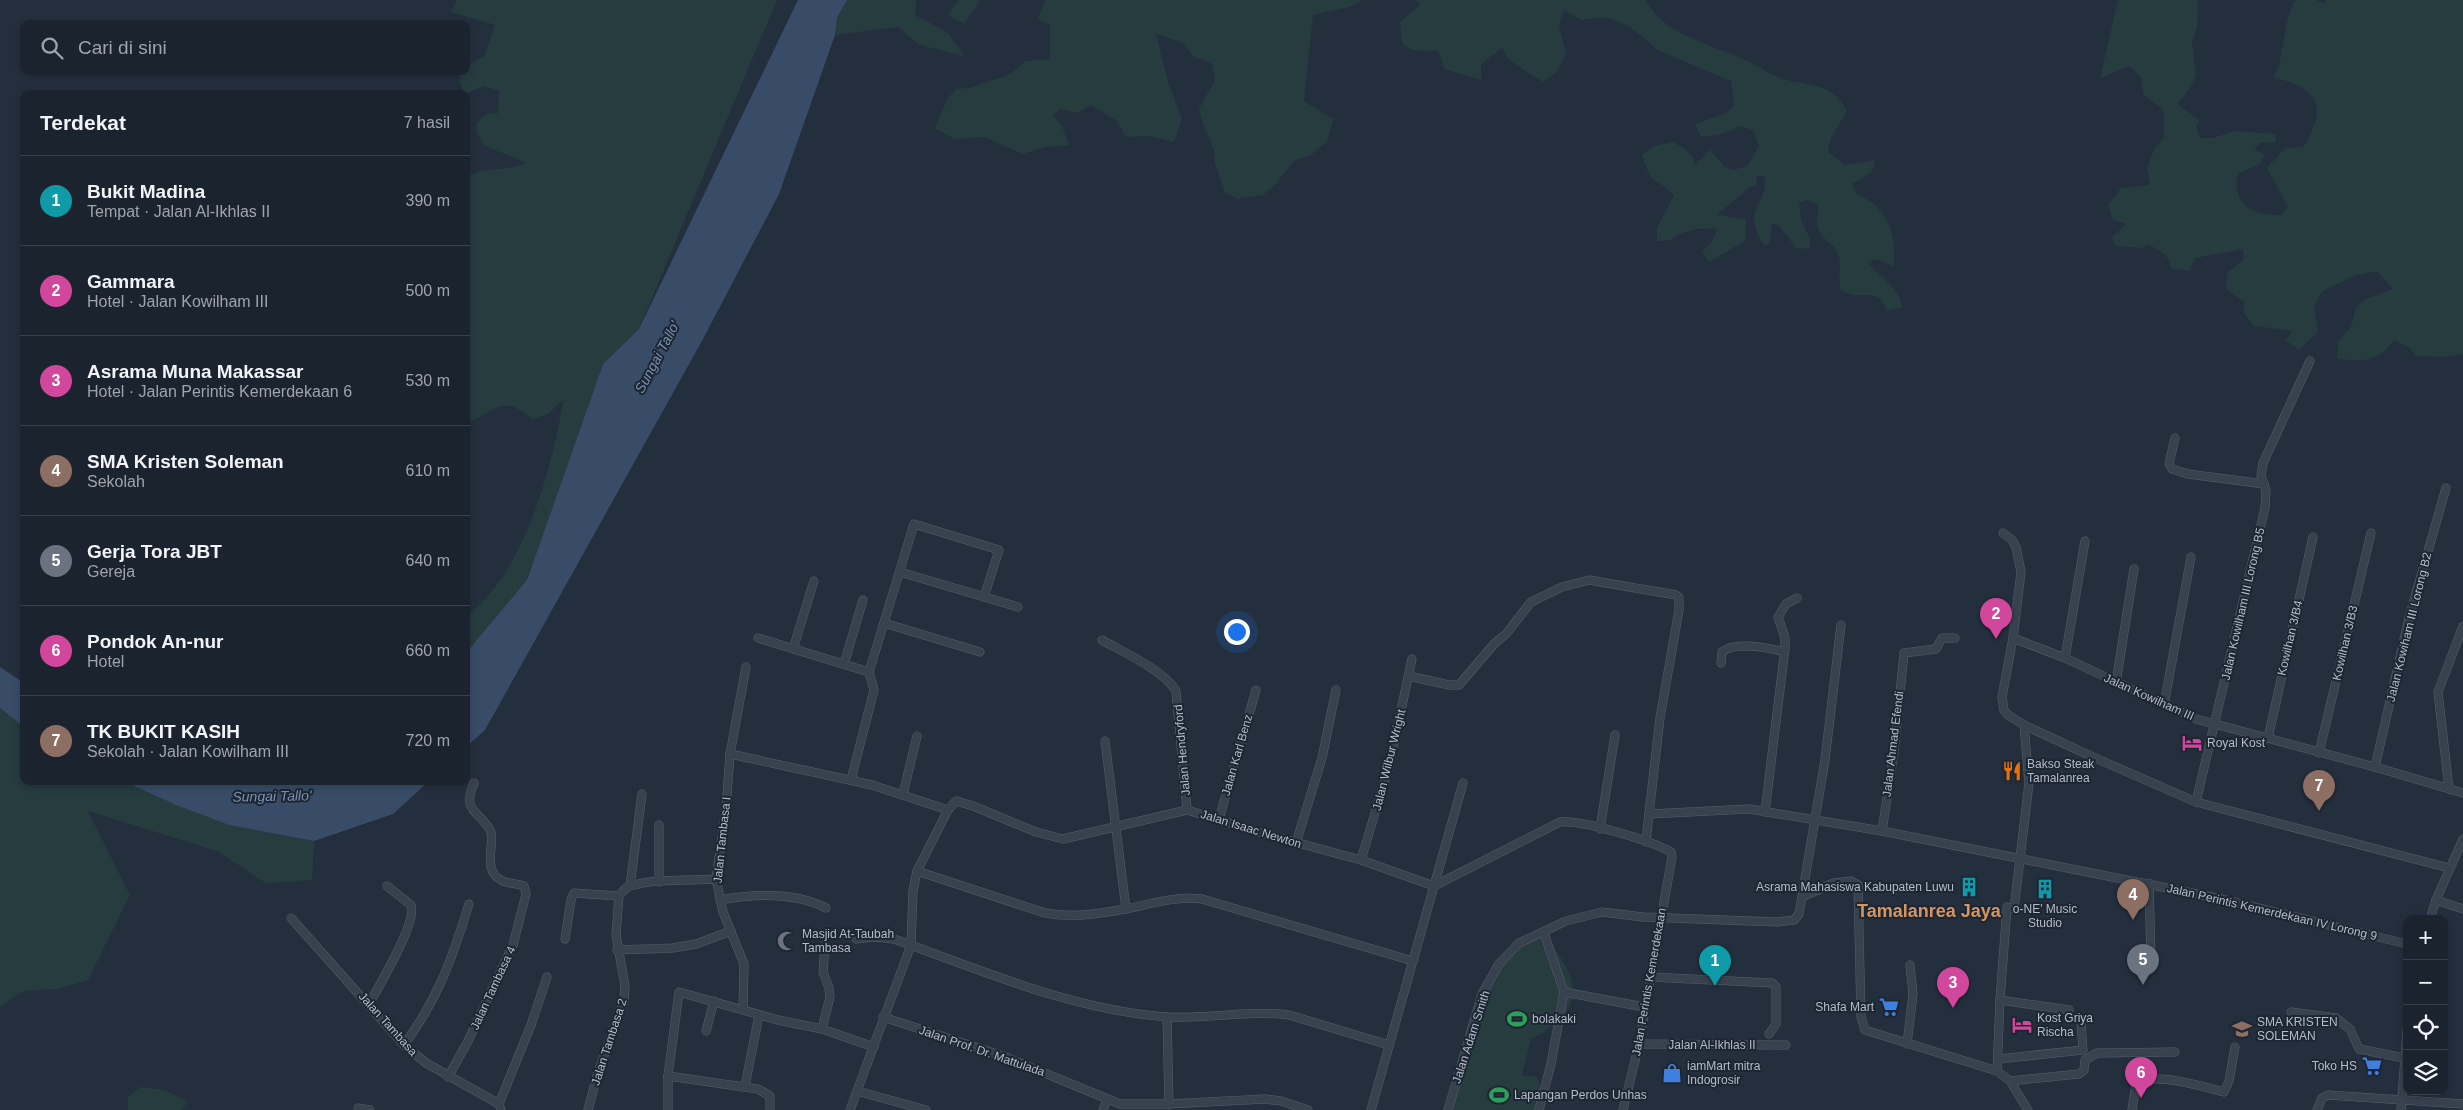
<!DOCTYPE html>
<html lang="id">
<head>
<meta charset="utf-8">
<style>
  body { margin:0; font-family:Arial,sans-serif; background:#242b36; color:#f1f3f6 }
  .controls { position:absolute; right:15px; bottom:15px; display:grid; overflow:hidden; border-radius:10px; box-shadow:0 2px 8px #0003 }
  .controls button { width:45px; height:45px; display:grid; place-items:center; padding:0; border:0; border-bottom:1px solid #39404a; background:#1b232e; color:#f1f3f6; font:25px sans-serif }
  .you { position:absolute; left:1236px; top:631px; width:18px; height:18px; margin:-12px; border:4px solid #fff; border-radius:50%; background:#1a73e8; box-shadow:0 0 0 8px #1a73e833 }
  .badge { display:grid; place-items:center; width:32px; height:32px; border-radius:50%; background:#bca0f2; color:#fff; font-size:16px; font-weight:700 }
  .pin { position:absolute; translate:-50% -41px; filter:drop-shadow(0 1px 2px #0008) }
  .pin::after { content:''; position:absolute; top:26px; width:18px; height:15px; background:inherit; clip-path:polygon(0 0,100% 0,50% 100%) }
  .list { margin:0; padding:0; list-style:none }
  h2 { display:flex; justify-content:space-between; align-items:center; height:65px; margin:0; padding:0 20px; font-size:21px }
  h2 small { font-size:16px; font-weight:400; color:#a0a4aa }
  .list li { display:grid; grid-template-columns:32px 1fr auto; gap:15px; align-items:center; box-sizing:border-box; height:90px; padding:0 20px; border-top:1px solid #39404a }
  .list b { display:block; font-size:19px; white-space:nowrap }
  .list p { margin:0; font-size:16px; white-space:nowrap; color:#a0a4aa }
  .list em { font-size:16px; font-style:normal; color:#a0a4aa }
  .icon { flex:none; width:28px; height:28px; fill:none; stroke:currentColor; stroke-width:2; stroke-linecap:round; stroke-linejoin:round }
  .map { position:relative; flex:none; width:2463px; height:1110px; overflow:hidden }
  .search { position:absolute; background:#1b232e; box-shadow:0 2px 8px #0003; left:20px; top:20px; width:450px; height:55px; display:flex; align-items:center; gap:12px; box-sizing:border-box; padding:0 18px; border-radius:10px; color:#a0a4aa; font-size:19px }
  .panel { position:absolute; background:#1b232e; box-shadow:0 2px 8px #0003; left:20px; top:90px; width:450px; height:695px; border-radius:10px }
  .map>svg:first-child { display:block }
  .green { fill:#263c3f }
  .water { fill:#394c67 }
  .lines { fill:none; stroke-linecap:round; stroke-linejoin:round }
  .street-casing { stroke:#565f6c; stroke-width:9 }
  .street { stroke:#38414e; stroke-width:8 }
  .labels { text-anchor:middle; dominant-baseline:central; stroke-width:4; stroke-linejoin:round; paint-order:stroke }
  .street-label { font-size:12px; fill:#b4bcc9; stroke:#1d2633 }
  .poi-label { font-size:12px; fill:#b4bcc9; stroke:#1d2633; text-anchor:start }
  .water-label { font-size:14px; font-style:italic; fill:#7c92b1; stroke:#1d2633 }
  .district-label { font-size:18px; font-weight:bold; fill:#d59563; stroke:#1d2633 }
</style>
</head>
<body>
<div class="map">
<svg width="2463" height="1110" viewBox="0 0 2463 1110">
  <rect width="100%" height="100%" fill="#242f3e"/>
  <!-- green -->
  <g class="green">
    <path d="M457,0h320l-138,329 -36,35 -76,216 -61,73v-37c56,-38 88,-152 97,-216l-15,14 -15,5 -19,-13h-14l-34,18v-248c22,-9 40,-5 61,-13l-42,-17 -9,-14 1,-9 9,-9 12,-1 1,-22 -15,-5 -20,8 -4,-12 -1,-11h7v-6l18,-8 11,-32 -44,-13z"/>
    <path d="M847,0h69l-1,15 33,18 16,23 -44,-11 -22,-18 -63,8 2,-17z"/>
    <path d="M958,0h22l-16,24 -16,-9z"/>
    <path d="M1045,0h318l-14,7 -36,8 -9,86 29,18 -6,23 -16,13 -17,6 -20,25 -11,9 -26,4 -12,-7 -10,-29 -1,-13 -11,-26 -4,-15 16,-29 -3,-16 -19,-8 -12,-14 -25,-8 12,48 14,37 -8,23 -25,-6 -23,1 -9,-16 -26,-16 -14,8 -17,-4 -7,6 9,11 7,19 -24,2 -22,7 -38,-17 -30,2 -20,-11 12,-29 9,-10 13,-1 40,-13 16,-14 25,-2v-34l-12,-6z"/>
    <path d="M1414,0h232c18,36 66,44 99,60 12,5 25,15 38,19 28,8 48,2 64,32l-16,27 -3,14 16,13 31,-5 -3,12 -20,12 5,11c31,11 40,41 37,71l-18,-7 -8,3c10,15 32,25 34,45l-15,4 -7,-13c-17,-7 -20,2 -39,-8 -4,-13 2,-26 -4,-38 -3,-7 -9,-10 -13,-14 -10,-11 -7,-21 -5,-33l-12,-5 -8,3 2,17 9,19v9l-13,1 -18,-23 -7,-3 -2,18 -5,6c-25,-41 2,-37 0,-70l-8,-1 -1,10 -7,2 -32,27 29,4 -1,22 -36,21 -7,-11 11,-10 4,-12c-11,-1 -21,-1 -32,3 -13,4 -10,10 -28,9v-13l17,-33c-21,-20 -22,-8 -32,-40l12,-9 19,-4c10,5 20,11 22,23l15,-15 14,16 9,4 14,-4 12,-20 -5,-15 -13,-5 -22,9 -18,2 -6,-13 32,-11 7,-9 -3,-23 -73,-31 -28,-23 -24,-10 -25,3 -17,-10 -5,16 7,28 -10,19 -13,9 -34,-22 -7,-12 -21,16v16l-36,-11 -7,-18 -26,-1 -10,-7 -2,-21 21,-18z"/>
    <path d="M2118,0h80l-1,27 -5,15 4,32 -4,11 -14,19 21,17 -3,5 4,12h13l22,-7 40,3 1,8 -16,1 -6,7 10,4 -3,9 -23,11c-7,30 16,43 43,41l7,-8 -21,-39 18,-20 18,-1c6,-6 7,-13 11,-21 12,-32 -15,-42 -41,-49l6,-11 7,-40 7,-24 4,-2h19l9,4 1,-4h137v354l-20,3 -28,-1 -5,-8 -16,-8c-18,23 -29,21 -57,19l1,-18 13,-14 5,-20 10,-8 27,-10 -16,-18 -24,5 -30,15 -9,14 4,26 -19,19 -14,-10 8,-9 -39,-5 -10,-13v-11l-18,-13 1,-16 17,-14 -1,-10 -48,9 -5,13 -18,-2 -6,-14 -18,-11 -5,4 -28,-2 -3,-9 14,-13 -13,-4 -5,-15 13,-17 29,-3 -3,-17 7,-19 10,-12v-26l-21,-17 -2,-17 -12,-11 -29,12z"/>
    <path d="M0,708l24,19v54h99l53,24 53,20 85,16 -2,39 -46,3 -49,-32 -129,-40 42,84 -42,85 -30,9 -35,2 -23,16z"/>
    <path d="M1540,930c21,27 53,63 16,92 -9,7 -13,13 -25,16l-9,37 15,2 5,15 -1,18h-98l22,-60 27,-85 22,-22z"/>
    <path d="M140,1087l25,3 23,12 -7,8h-53v-13z"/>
  </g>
  <!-- water -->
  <g class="water">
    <path d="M798,0h49l-10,18 -2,17 -56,159 -76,145 -218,391 -19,17v-94l61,-73 76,-216 36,-35z"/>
    <path d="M0,667l24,16v44l-24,-19z"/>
    <path d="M123,781h306l-36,33 -79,27 -85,-16 -53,-20z"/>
  </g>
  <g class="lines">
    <defs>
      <g id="street">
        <path d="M2175,438l-6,26 3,5 16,5 76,10 -3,-8 2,-13 47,-102"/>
        <path d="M2003,533l9,7 4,7 5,25 -8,66 -11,59 2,13 4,5 16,10 78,36 94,41 253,66"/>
        <path d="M900,572l118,35"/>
        <path d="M884,623l96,29"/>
        <path d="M758,638l111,34"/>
        <path d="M2013,638l52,20 131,61 179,48 88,26"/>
        <path d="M1102,640c21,12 62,30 74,51l11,119"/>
        <path d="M793,649l21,-68"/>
        <path d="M2065,658l20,-117"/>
        <path d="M1721,663l1,-11c13,-11 47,-4 63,0"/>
        <path d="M844,664l19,-64"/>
        <path d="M1409,676l40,9h10l35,-41 12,-10 25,-32 31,-15 27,-7 87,15 3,3v12l-19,108 -11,96"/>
        <path d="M2116,683l18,-114"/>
        <path d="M2164,705l27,-148"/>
        <path d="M2268,738l45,-201"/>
        <path d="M1105,741l21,168"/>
        <path d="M2319,753l52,-220"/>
        <path d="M730,754l142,31 76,25"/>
        <path d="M2375,767l34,-149 37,-130"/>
        <path d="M851,780l23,-90 -5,-18 45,-148 85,26 -15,47"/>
        <path d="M2449,789l-11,-97 25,-66"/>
        <path d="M903,794l14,-58"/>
        <path d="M2196,802l69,-294 1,-17 -2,-7"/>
        <path d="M1765,812l20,-164v-10l-7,-21 8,-13 11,-6"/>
        <path d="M1219,819l37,-129"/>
        <path d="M659,825v57"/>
        <path d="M1600,829l15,-94"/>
        <path d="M1882,831l12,-79 10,-99 32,-4 6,-11h13"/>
        <path d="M1646,842l3,-28 100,-5 133,22 340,68 185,45"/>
        <path d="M1296,843l26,-85 14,-68"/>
        <path d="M1361,860l28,-94 23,-107"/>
        <path d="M917,871l128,42c27,5 53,1 80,-4 26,-5 50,-13 77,-10l211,62"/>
        <path d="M2149,883l2,75"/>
        <path d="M630,886l12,-92"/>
        <path d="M1434,886l126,-64c20,-3 92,19 111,30l1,5 -33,187 -16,66"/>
        <path d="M1804,896l30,-13 17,-2 7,4 3,132 4,13 132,41 13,10 18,29"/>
        <path d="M720,900c34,-6 75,-8 106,8"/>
        <path d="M2436,900l27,9"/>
        <path d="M291,918l113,127 22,18 73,41 2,6"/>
        <path d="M2430,919l6,-19 27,-61"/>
        <path d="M565,939l6,-39 3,-7 45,3"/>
        <path d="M856,939l18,-2 20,2c89,32 178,71 274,78 40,2 81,-7 121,-2l100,30"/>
        <path d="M617,950l56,-2 23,-4 35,-13"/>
        <path d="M1650,977l122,6 4,4v37l-7,10"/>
        <path d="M1564,992l80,15"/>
        <path d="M2000,1000l69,10"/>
        <path d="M369,1004c10,-18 49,-83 42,-99l-24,-19"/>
        <path d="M743,1009l1,-45 -21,-52 -7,-33 10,-70 4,-55 16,-87"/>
        <path d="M2291,1012l45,6 14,11 9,20 45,9"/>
        <path d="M883,1017l120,39 117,48h49l96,-5 16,2 27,9"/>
        <path d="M1167,1017l2,87"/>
        <path d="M822,1029l8,-32 -1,-9 -6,-16 2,-27"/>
        <path d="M706,1031l8,-30"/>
        <path d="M1639,1044l147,1"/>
        <path d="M1907,1044l6,-50 -3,-29"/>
        <path d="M404,1045c34,-46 48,-86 65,-141"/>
        <path d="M1998,1059l85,-9 -2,-29"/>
        <path d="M1997,1071l3,-71 7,-93 7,2 15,-126 -5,-58"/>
        <path d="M668,1076l90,13 12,7v14"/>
        <path d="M448,1077l19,-34 46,-98 13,-51 -2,-8c-8,-3 -17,-2 -23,-6 -18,-9 -7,-34 -10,-48 -11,-22 -30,-19 -17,-49"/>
        <path d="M2010,1081l69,-7 5,-4 1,-10 12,-7 78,-1"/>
        <path d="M745,1086l14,-71"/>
        <path d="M857,1091l69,19"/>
        <path d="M499,1104l32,-79 16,-48"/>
        <path d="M358,1108l12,2"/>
        <path d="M588,1110l10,-38 26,-71 1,-15 -9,-51 3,-39c3,-4 6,-8 11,-10 27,-8 58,-5 86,-7"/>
        <path d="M668,1110v-34l11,-84 99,28 44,9 52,18"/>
        <path d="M850,1110l61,-165 2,-54 4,-20 31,-61 8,-9 17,5 63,26 27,7 124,-29 78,24 96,26 73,26"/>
        <path d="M1103,1110l4,-10"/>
        <path d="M1371,1110l92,-327"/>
        <path d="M1448,1110l34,-116 17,-30 20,-21 47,-22 36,-9 41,5 134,5 17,-2 5,-6 26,-154 16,-135"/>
        <path d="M1539,1110l12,-46 13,-72 -20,-59"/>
        <path d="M2132,1110l4,-26c17,-13 68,3 88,8l5,-11 6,-34"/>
        <path d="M2317,1110l5,-12 6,-3 135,9"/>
        <path d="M2401,1110l6,-79"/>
      </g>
    </defs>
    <!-- street casing -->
    <use href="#street" class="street-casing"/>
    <!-- street -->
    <use href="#street" class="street"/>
  </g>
  <!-- icons -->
  <defs>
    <symbol id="hotel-bare" viewBox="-9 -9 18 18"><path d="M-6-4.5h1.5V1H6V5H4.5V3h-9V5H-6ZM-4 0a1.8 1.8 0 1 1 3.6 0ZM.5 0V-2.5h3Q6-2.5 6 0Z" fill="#d1479c" stroke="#1d2633" stroke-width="2.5" paint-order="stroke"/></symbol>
    <symbol id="restaurant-bare" viewBox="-9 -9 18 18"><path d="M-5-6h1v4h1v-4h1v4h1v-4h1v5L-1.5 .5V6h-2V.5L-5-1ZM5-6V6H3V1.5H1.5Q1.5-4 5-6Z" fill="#e8710a" stroke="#1d2633" stroke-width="2.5" paint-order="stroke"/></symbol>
    <symbol id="building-bare" viewBox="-9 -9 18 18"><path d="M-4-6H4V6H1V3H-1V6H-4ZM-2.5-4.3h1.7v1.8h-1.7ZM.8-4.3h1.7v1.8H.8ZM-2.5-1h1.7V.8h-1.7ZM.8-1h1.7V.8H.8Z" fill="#0f9aa8" stroke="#1d2633" stroke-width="2.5" paint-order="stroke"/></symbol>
    <symbol id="mosque-bare" viewBox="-9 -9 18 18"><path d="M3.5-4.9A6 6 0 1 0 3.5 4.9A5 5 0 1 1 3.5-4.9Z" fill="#6b7280" stroke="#1d2633" stroke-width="2.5" paint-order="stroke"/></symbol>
    <symbol id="supermarket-bare" viewBox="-9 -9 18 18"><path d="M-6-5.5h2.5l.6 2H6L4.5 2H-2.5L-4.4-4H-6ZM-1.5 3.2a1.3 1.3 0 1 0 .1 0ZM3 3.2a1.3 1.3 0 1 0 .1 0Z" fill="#3f7fe0" stroke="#1d2633" stroke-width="2.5" paint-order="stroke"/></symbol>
    <symbol id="stadium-bare" viewBox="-9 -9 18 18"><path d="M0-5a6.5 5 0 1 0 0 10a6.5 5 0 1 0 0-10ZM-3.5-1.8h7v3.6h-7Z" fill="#2e9e5b" stroke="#1d2633" stroke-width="2.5" paint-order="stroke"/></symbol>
    <symbol id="school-bare" viewBox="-9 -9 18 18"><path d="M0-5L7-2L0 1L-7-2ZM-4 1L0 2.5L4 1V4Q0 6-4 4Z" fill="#8d6e63" stroke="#1d2633" stroke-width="2.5" paint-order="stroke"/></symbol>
    <symbol id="shop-bare" viewBox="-9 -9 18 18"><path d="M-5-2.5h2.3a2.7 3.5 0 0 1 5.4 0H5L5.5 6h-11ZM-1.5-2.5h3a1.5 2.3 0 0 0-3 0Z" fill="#3f7fe0" stroke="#1d2633" stroke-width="2.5" paint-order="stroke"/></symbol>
  </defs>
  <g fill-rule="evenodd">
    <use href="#hotel-bare" x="2178" y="729" width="28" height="28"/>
    <use href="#restaurant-bare" x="1998" y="757" width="28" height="28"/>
    <use href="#building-bare" x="1955" y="873" width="28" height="28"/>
    <use href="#building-bare" x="2031" y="875" width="28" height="28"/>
    <use href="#mosque-bare" x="773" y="927" width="28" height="28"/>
    <use href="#supermarket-bare" x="1875" y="993" width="28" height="28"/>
    <use href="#stadium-bare" x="1503" y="1005" width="28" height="28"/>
    <use href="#hotel-bare" x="2008" y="1011" width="28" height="28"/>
    <use href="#school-bare" x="2228" y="1015" width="28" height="28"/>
    <use href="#supermarket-bare" x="2358" y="1052" width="28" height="28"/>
    <use href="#shop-bare" x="1658" y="1059" width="28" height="28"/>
    <use href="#stadium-bare" x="1485" y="1081" width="28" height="28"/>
  </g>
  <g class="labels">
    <!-- street labels -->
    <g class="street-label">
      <text transform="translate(2243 604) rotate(-77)">Jalan Kowilham III Lorong B5</text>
      <text transform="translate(2409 627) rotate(-76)">Jalan Kowiham III Lorong B2</text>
      <text transform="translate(2290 638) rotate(-77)">Kowilhan 3/B4</text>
      <text transform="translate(2345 643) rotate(-77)">Kowilhan 3/B3</text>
      <text transform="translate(2149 697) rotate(24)">Jalan Kowilham III</text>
      <text transform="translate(1893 744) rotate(-83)">Jalan Ahmad Efendi</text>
      <text transform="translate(1182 750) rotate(-95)">Jalan Hendryford</text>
      <text transform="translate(1237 755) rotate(-74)">Jalan Karl Benz</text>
      <text transform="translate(1389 760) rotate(-76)">Jalan Wilbur Wright</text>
      <text transform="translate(1251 829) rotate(17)">Jalan Isaac Newton</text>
      <text transform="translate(722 840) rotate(-84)">Jalan Tambasa I</text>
      <text transform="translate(2272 912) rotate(13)">Jalan Perintis Kemerdekaan IV Lorong 9</text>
      <text transform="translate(1649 982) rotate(-80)">Jalan Perintis Kemerdekaan</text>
      <text transform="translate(493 988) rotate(-65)">Jalan Tambasa 4</text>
      <text transform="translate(388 1024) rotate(48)">Jalan Tambasa</text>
      <text transform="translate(1471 1037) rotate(-72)">Jalan Adam Smith</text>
      <text transform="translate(609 1042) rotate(-72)">Jalan Tambasa 2</text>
      <text x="1712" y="1045">Jalan Al-Ikhlas II</text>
      <text transform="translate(982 1051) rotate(19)">Jalan Prof. Dr. Mattulada</text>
    </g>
    <!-- poi labels -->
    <g class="poi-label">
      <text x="2207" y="743">Royal Kost</text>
      <text x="2027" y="764">Bakso Steak<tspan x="2027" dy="14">Tamalanrea</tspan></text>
      <text x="1954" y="887" text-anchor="end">Asrama Mahasiswa Kabupaten Luwu</text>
      <text x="2045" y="909" text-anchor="middle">o-NE' Music<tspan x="2045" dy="14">Studio</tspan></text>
      <text x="802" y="934">Masjid At-Taubah<tspan x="802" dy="14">Tambasa</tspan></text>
      <text x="1874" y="1007" text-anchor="end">Shafa Mart</text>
      <text x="2037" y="1018">Kost Griya<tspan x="2037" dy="14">Rischa</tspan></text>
      <text x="1532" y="1019">bolakaki</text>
      <text x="2257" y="1022">SMA KRISTEN<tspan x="2257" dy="14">SOLEMAN</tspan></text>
      <text x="1687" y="1066">iamMart mitra<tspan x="1687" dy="14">Indogrosir</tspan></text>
      <text x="2357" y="1066" text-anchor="end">Toko HS</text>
      <text x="1514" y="1095">Lapangan Perdos Unhas</text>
    </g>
    <!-- water labels -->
    <g class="water-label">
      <text transform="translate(657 357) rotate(-62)">Sungai Tallo'</text>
      <text transform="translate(272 796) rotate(-1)">Sungai Tallo'</text>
    </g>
    <!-- district labels -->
    <g class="district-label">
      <text x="1929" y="911">Tamalanrea Jaya</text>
    </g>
  </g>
</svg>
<div class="controls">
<button>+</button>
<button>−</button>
<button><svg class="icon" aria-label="locate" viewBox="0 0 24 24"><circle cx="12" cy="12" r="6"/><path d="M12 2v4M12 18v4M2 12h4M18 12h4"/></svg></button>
<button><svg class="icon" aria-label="layers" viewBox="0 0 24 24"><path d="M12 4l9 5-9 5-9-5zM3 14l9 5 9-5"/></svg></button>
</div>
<div class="you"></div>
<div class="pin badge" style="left:1715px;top:986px;background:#0f9aa8">1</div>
<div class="pin badge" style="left:1996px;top:639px;background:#d1479c">2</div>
<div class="pin badge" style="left:1953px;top:1008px;background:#d1479c">3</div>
<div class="pin badge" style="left:2133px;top:920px;background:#8d6e63">4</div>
<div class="pin badge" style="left:2143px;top:985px;background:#6b7280">5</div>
<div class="pin badge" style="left:2141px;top:1098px;background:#d1479c">6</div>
<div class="pin badge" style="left:2319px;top:811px;background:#8d6e63">7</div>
<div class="search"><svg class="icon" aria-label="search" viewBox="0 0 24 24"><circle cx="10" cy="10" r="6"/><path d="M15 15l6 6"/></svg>Cari di sini</div>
<section class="panel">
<h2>Terdekat<small>7 hasil</small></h2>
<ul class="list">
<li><span class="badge" style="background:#0f9aa8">1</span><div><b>Bukit Madina</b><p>Tempat · Jalan Al-Ikhlas II</p></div><em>390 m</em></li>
<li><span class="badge" style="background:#d1479c">2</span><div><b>Gammara</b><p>Hotel · Jalan Kowilham III</p></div><em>500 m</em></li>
<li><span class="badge" style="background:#d1479c">3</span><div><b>Asrama Muna Makassar</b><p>Hotel · Jalan Perintis Kemerdekaan 6</p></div><em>530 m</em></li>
<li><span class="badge" style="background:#8d6e63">4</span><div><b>SMA Kristen Soleman</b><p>Sekolah</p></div><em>610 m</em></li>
<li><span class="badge" style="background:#6b7280">5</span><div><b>Gerja Tora JBT</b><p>Gereja</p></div><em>640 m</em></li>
<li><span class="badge" style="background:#d1479c">6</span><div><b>Pondok An-nur</b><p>Hotel</p></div><em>660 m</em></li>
<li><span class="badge" style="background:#8d6e63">7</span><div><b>TK BUKIT KASIH</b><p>Sekolah · Jalan Kowilham III</p></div><em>720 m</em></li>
</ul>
</section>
</div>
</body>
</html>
